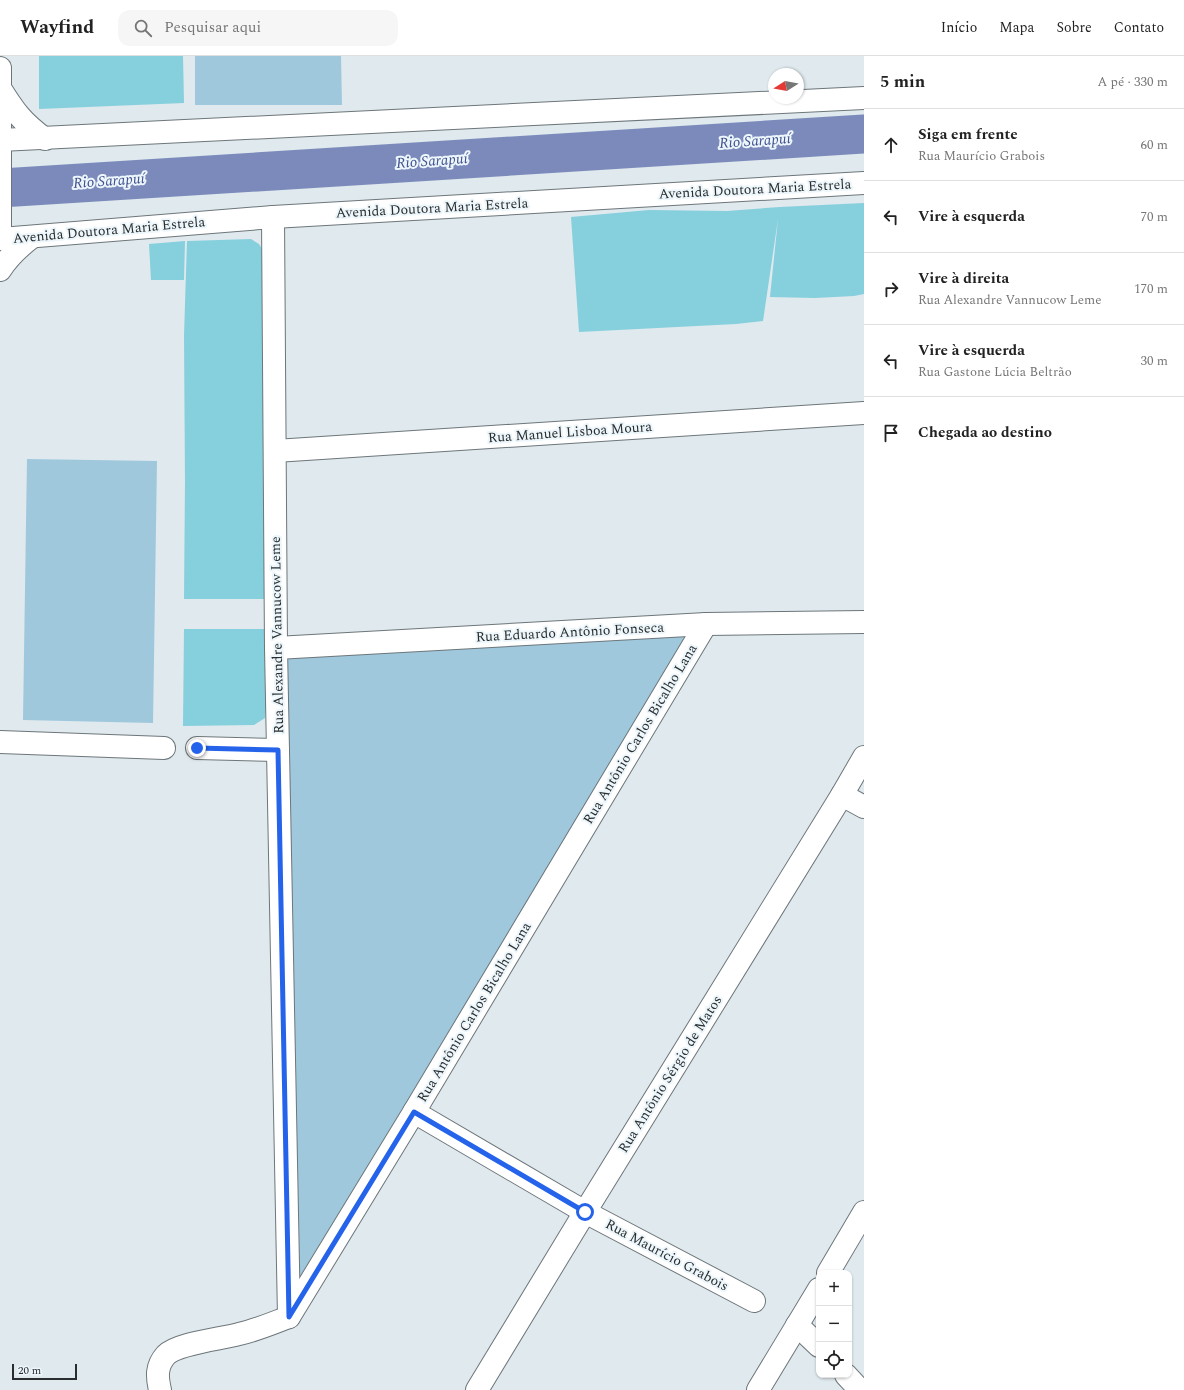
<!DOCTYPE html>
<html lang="pt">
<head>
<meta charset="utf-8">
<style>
  body { margin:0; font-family:Spectral,serif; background:#f6f6f6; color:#222 }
  .controls { position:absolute; right:12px; bottom:12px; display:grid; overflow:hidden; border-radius:8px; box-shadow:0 1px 3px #0004 }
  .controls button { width:36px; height:36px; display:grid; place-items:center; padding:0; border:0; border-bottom:1px solid #e0e0e0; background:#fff; color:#222; font:20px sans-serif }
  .compass { position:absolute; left:768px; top:12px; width:36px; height:36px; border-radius:50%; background:#fff; box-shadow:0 1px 3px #0004; rotate:259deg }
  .scale { position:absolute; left:12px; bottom:10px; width:65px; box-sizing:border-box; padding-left:4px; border:2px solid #292d2f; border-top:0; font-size:11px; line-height:14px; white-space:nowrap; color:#292d2f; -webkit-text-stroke:3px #ecf6fb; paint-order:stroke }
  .stop { position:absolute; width:12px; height:12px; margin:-9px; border:3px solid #2563eb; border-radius:50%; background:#fff }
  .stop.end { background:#2563eb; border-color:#fff; box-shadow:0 1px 4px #0008 }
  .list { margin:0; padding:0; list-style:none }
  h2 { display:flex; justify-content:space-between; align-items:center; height:52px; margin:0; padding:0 16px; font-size:17px }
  h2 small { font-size:13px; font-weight:400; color:#767676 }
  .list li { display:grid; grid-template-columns:26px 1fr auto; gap:12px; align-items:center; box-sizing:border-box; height:72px; padding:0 16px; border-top:1px solid #e0e0e0 }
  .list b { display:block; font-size:15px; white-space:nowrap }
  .list p { margin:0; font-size:13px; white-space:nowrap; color:#767676 }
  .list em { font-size:13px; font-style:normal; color:#767676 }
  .icon { flex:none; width:22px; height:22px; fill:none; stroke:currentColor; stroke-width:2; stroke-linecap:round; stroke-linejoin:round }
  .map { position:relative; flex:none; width:864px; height:1334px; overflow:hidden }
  header { display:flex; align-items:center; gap:24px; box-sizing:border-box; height:56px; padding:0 20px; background:#fff; border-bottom:1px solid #e0e0e0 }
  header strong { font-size:19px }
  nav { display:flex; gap:22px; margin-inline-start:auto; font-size:14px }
  .search { width:280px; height:36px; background:#f6f6f6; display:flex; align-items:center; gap:10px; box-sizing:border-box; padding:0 14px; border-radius:12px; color:#767676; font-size:15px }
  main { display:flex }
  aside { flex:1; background:#fff }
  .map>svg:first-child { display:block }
  .green { fill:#9fc8dd }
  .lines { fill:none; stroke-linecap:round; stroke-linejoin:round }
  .river { stroke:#7b8abb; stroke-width:39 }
  .building { fill:#86cfdd }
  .minor-casing { stroke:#6d767a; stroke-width:24 }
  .minor { stroke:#fff; stroke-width:22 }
  .route { stroke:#2563eb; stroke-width:5 }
  .labels { text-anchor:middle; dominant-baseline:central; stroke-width:4; stroke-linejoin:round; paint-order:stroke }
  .street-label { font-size:14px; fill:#292d2f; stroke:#ecf6fb }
  .water-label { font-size:15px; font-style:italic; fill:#40508f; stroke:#ecf6fb }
</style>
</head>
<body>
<header>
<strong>Wayfind</strong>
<div class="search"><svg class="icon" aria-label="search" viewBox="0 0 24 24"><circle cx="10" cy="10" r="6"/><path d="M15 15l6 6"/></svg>Pesquisar aqui</div>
<nav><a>Início</a><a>Mapa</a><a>Sobre</a><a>Contato</a></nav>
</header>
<main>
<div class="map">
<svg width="864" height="1334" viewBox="0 0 864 1334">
  <rect width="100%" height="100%" fill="#dfe9ee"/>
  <!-- green -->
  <g class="green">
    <path d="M195,0h146l1,49h-147z"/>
    <path d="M27,403l130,2 -4,262 -130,-3z"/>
    <path d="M706,568l-417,693 -13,-669z"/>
  </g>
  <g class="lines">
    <!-- river -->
    <path class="river" d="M0,132l864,-54"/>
  </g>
  <!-- building -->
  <g class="building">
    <path d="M39,0h144l1,47 -145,6z"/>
    <path d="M864,147v91l-10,2 -39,2 -45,-1 8,-78 -15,102 -27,3 -157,8 -8,-115 78,-7 78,1 53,-4z"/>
    <path d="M251,183l8,5 5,8 2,347h-82l1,-117 -1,-146 3,-95z"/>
    <path d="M185,185l-1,39h-33l-2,-36z"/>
    <path d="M184,573h81l1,80 -1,9 -11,7 -71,1z"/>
  </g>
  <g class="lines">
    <defs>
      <g id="minor">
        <path d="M0,12v161"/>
        <path d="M0,32c15,24 22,34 45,51"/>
        <path d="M0,84l864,-42"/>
        <path d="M273,161l3,431 13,669"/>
        <path d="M0,183l273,-22 591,-34"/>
        <path d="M0,214c9,-14 19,-23 32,-33"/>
        <path d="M275,395l589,-38"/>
        <path d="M276,592l430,-24 158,-2"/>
        <path d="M0,686l164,6"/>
        <path d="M197,692l81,2"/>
        <path d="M842,739l22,12"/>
        <path d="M414,1056l171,100 169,89"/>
        <path d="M828,1217l36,-61"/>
        <path d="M797,1269l22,21"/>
        <path d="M846,1319l14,15"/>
        <path d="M160,1334c-3,-13 -4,-24 6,-35 12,-12 55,-16 73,-21 18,-4 34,-11 50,-17l125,-205 292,-488"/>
        <path d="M477,1334l108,-178 257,-417 22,-38"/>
        <path d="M758,1334l61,-101"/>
      </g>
    </defs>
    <!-- minor casing -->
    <use href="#minor" class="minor-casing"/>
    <!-- minor -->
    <use href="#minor" class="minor"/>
  </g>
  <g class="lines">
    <!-- route -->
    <path class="route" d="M197,692l81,2 11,567 125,-205 171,100"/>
  </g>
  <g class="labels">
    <!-- street labels -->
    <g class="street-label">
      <text transform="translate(755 133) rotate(-3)">Avenida Doutora Maria Estrela</text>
      <text transform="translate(432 152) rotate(-3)">Avenida Doutora Maria Estrela</text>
      <text transform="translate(109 174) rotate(-5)">Avenida Doutora Maria Estrela</text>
      <text transform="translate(570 376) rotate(-4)">Rua Manuel Lisboa Moura</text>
      <text transform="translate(570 576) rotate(-3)">Rua Eduardo Antônio Fonseca</text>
      <text transform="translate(277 579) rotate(-91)">Rua Alexandre Vannucow Leme</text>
      <text transform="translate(640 678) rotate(-59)">Rua Antônio Carlos Bicalho Lana</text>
      <text transform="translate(474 956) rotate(-59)">Rua Antônio Carlos Bicalho Lana</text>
      <text transform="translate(670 1018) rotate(-58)">Rua Antônio Sérgio de Matos</text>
      <text transform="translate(667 1199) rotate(28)">Rua Maurício Grabois</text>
    </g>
    <!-- water labels -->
    <g class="water-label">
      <text transform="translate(755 85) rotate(-4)">Rio Sarapuí</text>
      <text transform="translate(432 105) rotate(-4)">Rio Sarapuí</text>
      <text transform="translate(109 125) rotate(-4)">Rio Sarapuí</text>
    </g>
  </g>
</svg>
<div class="controls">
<button>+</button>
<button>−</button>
<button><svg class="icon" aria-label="locate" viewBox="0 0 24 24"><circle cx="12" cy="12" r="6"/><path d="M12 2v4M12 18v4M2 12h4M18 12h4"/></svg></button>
</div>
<svg class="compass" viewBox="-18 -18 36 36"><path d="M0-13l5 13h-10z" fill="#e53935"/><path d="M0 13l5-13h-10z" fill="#767676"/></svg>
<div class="scale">20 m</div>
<div class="stop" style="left:585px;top:1156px"></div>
<div class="stop end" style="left:197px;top:692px"></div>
</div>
<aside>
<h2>5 min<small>A pé · 330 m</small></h2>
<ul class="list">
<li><svg class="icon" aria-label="ahead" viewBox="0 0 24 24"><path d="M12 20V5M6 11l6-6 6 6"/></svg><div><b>Siga em frente</b><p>Rua Maurício Grabois</p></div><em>60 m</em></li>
<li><svg class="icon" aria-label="left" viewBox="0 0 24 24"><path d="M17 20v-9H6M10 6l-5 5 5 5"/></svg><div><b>Vire à esquerda</b></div><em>70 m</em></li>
<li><svg class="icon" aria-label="right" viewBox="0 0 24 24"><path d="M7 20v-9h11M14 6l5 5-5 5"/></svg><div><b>Vire à direita</b><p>Rua Alexandre Vannucow Leme</p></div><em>170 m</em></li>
<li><svg class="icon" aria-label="left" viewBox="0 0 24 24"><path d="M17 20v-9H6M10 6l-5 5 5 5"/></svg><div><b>Vire à esquerda</b><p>Rua Gastone Lúcia Beltrão</p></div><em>30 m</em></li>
<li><svg class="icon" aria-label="arrive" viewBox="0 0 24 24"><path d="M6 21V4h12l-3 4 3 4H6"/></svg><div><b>Chegada ao destino</b></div></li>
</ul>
</aside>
</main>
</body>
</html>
